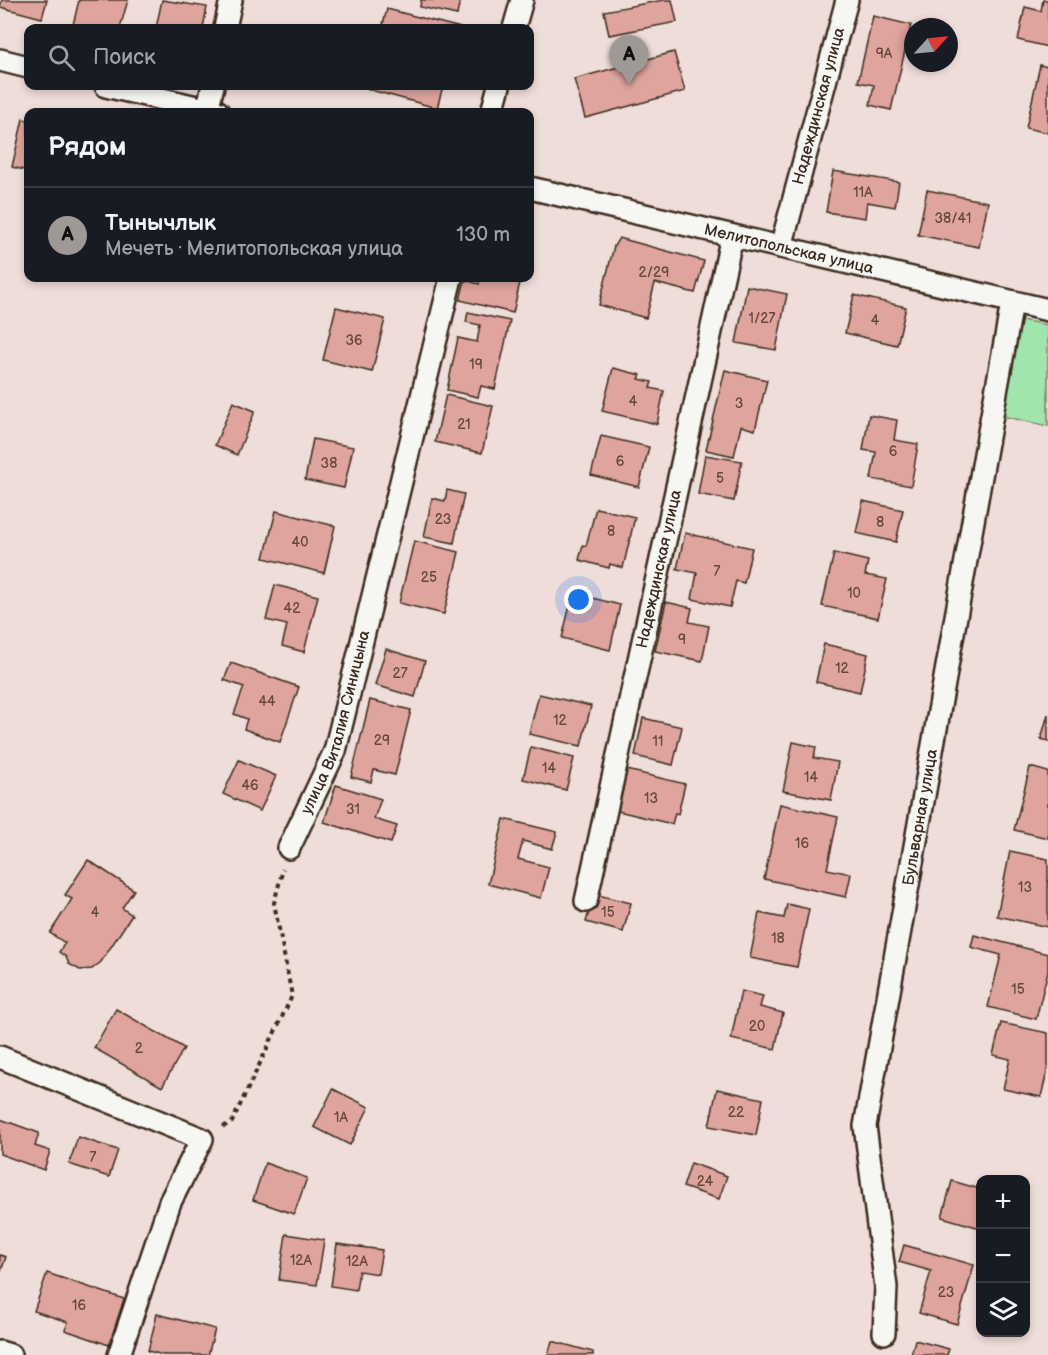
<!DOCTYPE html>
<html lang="ru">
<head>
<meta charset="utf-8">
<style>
  body { margin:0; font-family:"Balsamiq Sans",sans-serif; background:#20242c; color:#f1f3f6 }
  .controls { position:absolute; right:18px; bottom:18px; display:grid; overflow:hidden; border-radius:12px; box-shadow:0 3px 9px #0003 }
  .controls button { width:54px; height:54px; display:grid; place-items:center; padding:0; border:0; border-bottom:2px solid #363941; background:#171b24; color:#f1f3f6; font:30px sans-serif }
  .compass { position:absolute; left:904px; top:18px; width:54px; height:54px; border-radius:50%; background:#171b24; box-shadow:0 3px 9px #0003; rotate:63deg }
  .you { position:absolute; left:579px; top:600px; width:21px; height:21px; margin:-15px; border:4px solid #fff; border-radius:50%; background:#1a73e8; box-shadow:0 0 0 9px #1a73e833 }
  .badge { display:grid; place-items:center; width:39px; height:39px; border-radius:50%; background:#9f9995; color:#111; font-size:20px; font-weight:700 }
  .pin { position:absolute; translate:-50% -50px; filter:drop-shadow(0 2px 3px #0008) }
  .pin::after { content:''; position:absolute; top:32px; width:21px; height:18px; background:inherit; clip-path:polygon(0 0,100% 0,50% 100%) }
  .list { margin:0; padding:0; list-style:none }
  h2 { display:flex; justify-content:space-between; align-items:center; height:78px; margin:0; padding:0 24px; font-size:26px }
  h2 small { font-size:20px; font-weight:400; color:#9ea1a6 }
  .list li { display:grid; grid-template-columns:39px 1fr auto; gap:18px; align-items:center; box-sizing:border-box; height:96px; padding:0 24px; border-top:2px solid #363941 }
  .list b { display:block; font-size:22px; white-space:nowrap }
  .list p { margin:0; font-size:20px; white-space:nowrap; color:#9ea1a6 }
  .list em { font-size:20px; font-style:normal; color:#9ea1a6 }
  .icon { flex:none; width:33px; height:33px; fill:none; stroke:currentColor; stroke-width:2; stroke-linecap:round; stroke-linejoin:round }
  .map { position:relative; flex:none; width:1048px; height:1355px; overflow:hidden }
  .search { position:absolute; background:#171b24; box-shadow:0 3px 9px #0003; left:24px; top:24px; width:510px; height:66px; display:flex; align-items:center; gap:15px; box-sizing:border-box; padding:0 21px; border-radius:12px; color:#9ea1a6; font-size:22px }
  .panel { position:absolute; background:#171b24; box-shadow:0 3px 9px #0003; left:24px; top:108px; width:510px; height:174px; border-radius:12px }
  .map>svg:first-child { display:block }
  .green { fill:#a2e4ae; stroke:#6e8766; stroke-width:1.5 }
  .building { fill:#dfa49e; stroke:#3b2a1e; stroke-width:1.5 }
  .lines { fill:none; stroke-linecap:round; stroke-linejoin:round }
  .street-casing { stroke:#3b2a1e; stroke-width:26 }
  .path { stroke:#3b2a1e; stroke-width:4; stroke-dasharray:4.5 4.5; stroke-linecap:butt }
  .street { stroke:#f6f6f2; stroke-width:21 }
  .labels { text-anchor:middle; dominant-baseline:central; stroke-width:5; stroke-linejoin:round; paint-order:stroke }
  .number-label { font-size:14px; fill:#64483e }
  .street-label { font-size:16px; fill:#3b2a1e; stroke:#f6f6f2 }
</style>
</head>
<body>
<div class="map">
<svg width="1048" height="1355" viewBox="0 0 1048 1355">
  <rect width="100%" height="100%" fill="#efddd9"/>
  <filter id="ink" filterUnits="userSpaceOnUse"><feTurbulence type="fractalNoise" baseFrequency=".0167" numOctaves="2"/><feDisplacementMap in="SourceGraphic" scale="12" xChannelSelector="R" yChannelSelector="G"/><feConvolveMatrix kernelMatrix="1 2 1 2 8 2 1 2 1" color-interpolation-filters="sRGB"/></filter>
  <g filter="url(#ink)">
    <!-- green -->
    <path class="green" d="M1021,320l27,5v101l-46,-10z"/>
    <!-- building -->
    <g class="building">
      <path d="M2,0h45l-5,18 -42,-11z"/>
      <path d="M79,0h49l-8,28h-33l-14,-3z"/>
      <path d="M162,0l45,7 -4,21h-47z"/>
      <path d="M421,0h39l-3,15 -37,-8z"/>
      <path d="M664,0h8l5,22 -68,13 -5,-24z"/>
      <path d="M1043,0h5v47l-30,-7 7,-33 16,4z"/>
      <path d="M387,9l74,19h-79z"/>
      <path d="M873,16l38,9 -20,85 -21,-5 4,-20 -16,-3z"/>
      <path d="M674,52l11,39 -100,27 -11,-39z"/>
      <path d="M1040,65l8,2v66l-22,-5z"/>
      <path d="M368,86h75l-6,22 -70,-19z"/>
      <path d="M23,119l5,1v51l-16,-4z"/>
      <path d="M833,171l66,11 -4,25 -28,-5 -2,16 -39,-6z"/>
      <path d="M927,190l61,12 -9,45 -61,-12z"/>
      <path d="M619,238l85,23 -9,32 -40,-10 -9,35 -47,-13 15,-59z"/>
      <path d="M480,278h41l-8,35 -53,-13 5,-20 14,4z"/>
      <path d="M747,286l40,8 -11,56 -40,-7z"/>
      <path d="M854,295l52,12 -9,38 -52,-12z"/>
      <path d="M336,307l49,12 -13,53 -49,-12z"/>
      <path d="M468,312l42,9 -15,68 -14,-3 -3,11 -31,-7 11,-52 19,4 3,-17 -14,-3z"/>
      <path d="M613,368l28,7 -2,4 13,3 -2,6 14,3 -7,33 -55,-13z"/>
      <path d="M725,370l42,10 -12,50 -14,-4 -7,30 -28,-6z"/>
      <path d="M446,395l47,11 -11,47 -47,-11z"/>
      <path d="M233,402l22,9 -18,44 -22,-10z"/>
      <path d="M869,415l28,5 -3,20 24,4 -7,42 -40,-7 5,-27 -13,-2z"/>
      <path d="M601,436l48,11 -10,40 -48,-12z"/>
      <path d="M313,439l40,8 -9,41 -39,-8z"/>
      <path d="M705,455l37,6 -8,40 -36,-7z"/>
      <path d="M447,490l17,4 -10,49 -30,-6 8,-39 13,3z"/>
      <path d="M863,501l40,9 -7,32 -40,-9z"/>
      <path d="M596,508l39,9 -12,51 -13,-4 -1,4 -30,-8 4,-15 3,1z"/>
      <path d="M276,511l59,15 -11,47 -60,-15z"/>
      <path d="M685,533l67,15 -8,35 -8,-2 -6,26 -38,-8 5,-26 -20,-4z"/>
      <path d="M414,541l45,11 -15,62 -45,-11z"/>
      <path d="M834,553l34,8 -3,14 22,4 -9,39 -56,-12z"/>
      <path d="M275,585l43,11 -14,56 -22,-6 5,-21 -21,-5z"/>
      <path d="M573,593l47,12 -10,45 -48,-12z"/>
      <path d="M666,602l26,6 -3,14 20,4 -7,35 -47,-10z"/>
      <path d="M824,644l44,10 -8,38 -44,-10z"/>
      <path d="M386,649l39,12 -10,36 -40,-12z"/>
      <path d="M231,663l68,24 -19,55 -36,-13 3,-10 -13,-5 10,-27 -20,-7z"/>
      <path d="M539,694l52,12 -10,40 -52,-12z"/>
      <path d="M370,700l41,10 -16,65 -21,-5 -3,12 -20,-5z"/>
      <path d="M1048,714v27l-7,-2z"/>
      <path d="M643,718l39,9 -9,38 -38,-9z"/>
      <path d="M793,742l23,5 -2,11 24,4 -7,38 -48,-9z"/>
      <path d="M531,747l43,11 -8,32 -43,-11z"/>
      <path d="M239,760l37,16 -16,35 -37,-17z"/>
      <path d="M1030,767l18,5v66l-34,-8z"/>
      <path d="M627,770l58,14 -7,30 -3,-1 -3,11 -54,-13z"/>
      <path d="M336,785l45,14 -7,20 23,7 -6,17 -67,-21z"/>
      <path d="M780,804l58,13 -11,52 24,5 -5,23 -82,-18z"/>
      <path d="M504,819l53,13 -5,17 -29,-8 -5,18 31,8 -8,31 -53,-14z"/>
      <path d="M1010,851l38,8v68l-51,-11z"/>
      <path d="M88,860l46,30 -12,18 10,7 -31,47 -9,7 -12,1 -11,-6 -3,-7 -7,-5 6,-9 -15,-10 22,-34 -7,-4z"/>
      <path d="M594,894l37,9 -8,29 -37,-10z"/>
      <path d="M787,904l22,5 -12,58 -47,-9 9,-45 25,5z"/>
      <path d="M974,935l74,19v17l-12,48 -48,-12 13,-52 -30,-8z"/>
      <path d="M741,991l22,5 -3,11 23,6 -8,36 -44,-10z"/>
      <path d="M116,1009l68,39 -22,39 -68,-39z"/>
      <path d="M1001,1023l47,10v34l-7,30 -38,-8 7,-30 -17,-4z"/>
      <path d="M333,1089l36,18 -19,38 -36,-18z"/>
      <path d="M717,1089l46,10 -7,36 -47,-9z"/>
      <path d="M0,1119l39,14 -4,13 15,5 -6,19 -44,-16z"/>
      <path d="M78,1137l40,13 -9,27 -40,-13z"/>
      <path d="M265,1163l42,15 -13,36 -41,-14z"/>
      <path d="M691,1163l36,13 -8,23 -36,-12z"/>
      <path d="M952,1181l28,8v39l-38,-11z"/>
      <path d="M286,1234l38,6 -7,45 -38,-5z"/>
      <path d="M337,1244l45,6 -4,24 -19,-3 -3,19 -25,-4z"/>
      <path d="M904,1245l70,20 -17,59 -38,-11 12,-42 -32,-9z"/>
      <path d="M0,1255l6,2 -6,17z"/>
      <path d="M47,1273l77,26 -15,46 -44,-15 3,-8 -34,-11z"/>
      <path d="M157,1314l58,15 -7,26h-45l-15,-4z"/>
      <path d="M915,1340l34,9 -2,6h-36z"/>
      <path d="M552,1341l41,11v3h-45z"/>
    </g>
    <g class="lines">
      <defs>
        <g id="street">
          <path d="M225,28l6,-28"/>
          <path d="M514,28l8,-28"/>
          <path d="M0,60l28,7"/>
          <path d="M106,86l112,26"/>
          <path d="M207,110l6,-24"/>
          <path d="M492,112l7,-26"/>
          <path id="s1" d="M530,188l518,122"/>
          <path id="s2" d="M781,247l66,-247"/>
          <path id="s3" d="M289,848l46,-97 116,-473"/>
          <path id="s4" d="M586,901l146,-665"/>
          <path d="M0,1057l202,82 -32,63 -51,153"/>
          <path id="s5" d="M884,1333l2,-46 -21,-161 147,-823"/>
          <path d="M0,1352l10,3"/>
        </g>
      </defs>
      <!-- street casing -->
      <use href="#street" class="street-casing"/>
      <!-- path -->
      <path class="path" d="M223,1127l9,-5 60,-126 -18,-93 9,-34"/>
      <!-- street -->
      <use href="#street" class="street"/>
    </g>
  </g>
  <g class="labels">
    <!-- number labels -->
    <g class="number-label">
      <text x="884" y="53">9А</text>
      <text x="863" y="192">11А</text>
      <text x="953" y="218">38/41</text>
      <text x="654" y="272">2/29</text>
      <text x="762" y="318">1/27</text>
      <text x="875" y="320">4</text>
      <text x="354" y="340">36</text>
      <text x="476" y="364">19</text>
      <text x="633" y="401">4</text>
      <text x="739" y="403">3</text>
      <text x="464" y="424">21</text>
      <text x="893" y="451">6</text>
      <text x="620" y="461">6</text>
      <text x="329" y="463">38</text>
      <text x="720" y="478">5</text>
      <text x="443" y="519">23</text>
      <text x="880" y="522">8</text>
      <text x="611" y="531">8</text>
      <text x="300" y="542">40</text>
      <text x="717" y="571">7</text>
      <text x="429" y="577">25</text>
      <text x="854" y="593">10</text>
      <text x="292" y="608">42</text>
      <text x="682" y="639">9</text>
      <text x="842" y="668">12</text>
      <text x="400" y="673">27</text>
      <text x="267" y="701">44</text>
      <text x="560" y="720">12</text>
      <text x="382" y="740">29</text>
      <text x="658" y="741">11</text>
      <text x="549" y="768">14</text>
      <text x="811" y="777">14</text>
      <text x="250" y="785">46</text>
      <text x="651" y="798">13</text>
      <text x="353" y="809">31</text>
      <text x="802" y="843">16</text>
      <text x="1025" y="887">13</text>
      <text x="95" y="912">4</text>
      <text x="608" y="912">15</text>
      <text x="778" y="938">18</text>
      <text x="1018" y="989">15</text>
      <text x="757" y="1026">20</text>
      <text x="139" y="1048">2</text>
      <text x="736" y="1112">22</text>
      <text x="341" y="1117">1А</text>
      <text x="93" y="1157">7</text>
      <text x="705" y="1181">24</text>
      <text x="301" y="1260">12А</text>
      <text x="357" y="1261">12А</text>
      <text x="946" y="1292">23</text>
      <text x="79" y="1305">16</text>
    </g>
    <!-- street labels -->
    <g class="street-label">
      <text stroke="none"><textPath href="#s2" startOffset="146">Надеждинская улица</textPath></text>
      <text stroke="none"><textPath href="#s1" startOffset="266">Мелитопольская улица</textPath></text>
      <text stroke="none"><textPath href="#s4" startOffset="340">Надеждинская улица</textPath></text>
      <text stroke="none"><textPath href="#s3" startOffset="135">улица Виталия Синицына</textPath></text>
      <text stroke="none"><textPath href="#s5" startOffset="522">Бульварная улица</textPath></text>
    </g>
  </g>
</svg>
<div class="controls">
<button>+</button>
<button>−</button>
<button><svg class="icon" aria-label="layers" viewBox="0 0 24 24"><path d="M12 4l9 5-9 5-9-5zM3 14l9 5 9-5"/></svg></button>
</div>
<svg class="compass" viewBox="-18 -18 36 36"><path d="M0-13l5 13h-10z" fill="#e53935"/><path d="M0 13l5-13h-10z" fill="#9ea1a6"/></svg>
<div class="you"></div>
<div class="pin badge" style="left:629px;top:85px">A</div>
<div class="search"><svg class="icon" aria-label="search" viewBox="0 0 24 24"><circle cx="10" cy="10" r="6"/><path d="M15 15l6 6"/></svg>Поиск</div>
<section class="panel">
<h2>Рядом<small></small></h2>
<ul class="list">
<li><span class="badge">A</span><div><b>Тынычлык</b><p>Мечеть · Мелитопольская улица</p></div><em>130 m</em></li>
</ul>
</section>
</div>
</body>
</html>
